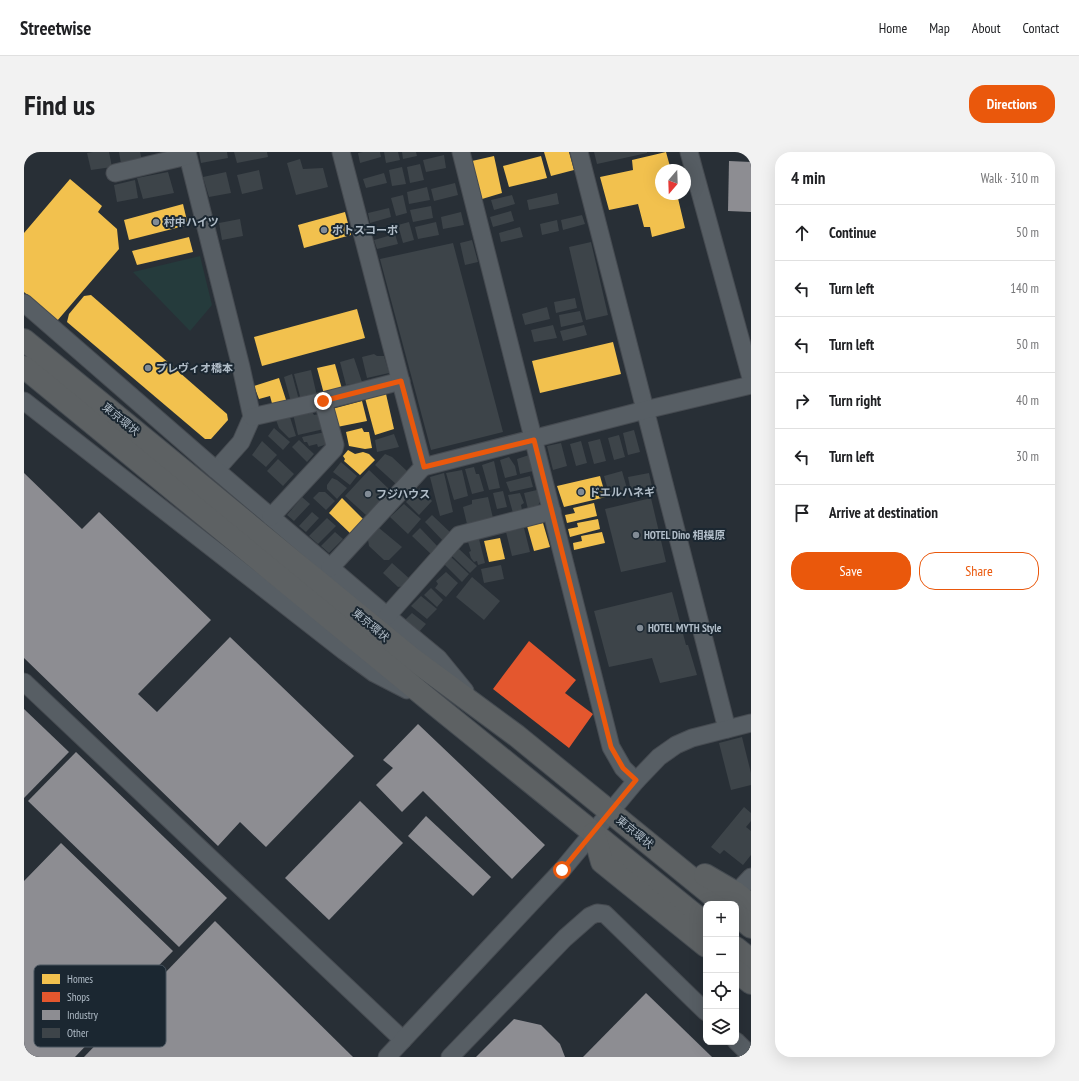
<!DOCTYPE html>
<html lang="en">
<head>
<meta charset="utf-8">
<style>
  body { margin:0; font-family:"PT Sans Narrow","Noto Sans JP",sans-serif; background:#f2f2f2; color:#202124 }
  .controls { position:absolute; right:12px; bottom:12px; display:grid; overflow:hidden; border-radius:8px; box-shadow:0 4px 16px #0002 }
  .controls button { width:36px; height:36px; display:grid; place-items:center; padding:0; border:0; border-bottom:1px solid #e0e0e0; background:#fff; color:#202124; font:20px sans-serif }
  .compass { position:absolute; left:631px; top:12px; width:36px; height:36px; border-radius:50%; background:#fff; box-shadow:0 4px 16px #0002; rotate:199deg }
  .stop { position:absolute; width:12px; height:12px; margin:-9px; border:3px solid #ea580c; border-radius:50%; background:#fff }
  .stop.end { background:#ea580c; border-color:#fff; box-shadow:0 1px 4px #0008 }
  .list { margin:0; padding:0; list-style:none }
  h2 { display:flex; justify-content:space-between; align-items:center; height:52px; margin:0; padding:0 16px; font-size:17px }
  h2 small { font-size:13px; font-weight:400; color:#757577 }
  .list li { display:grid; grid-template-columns:26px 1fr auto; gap:12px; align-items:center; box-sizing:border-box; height:56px; padding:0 16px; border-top:1px solid #e0e0e0 }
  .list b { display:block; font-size:15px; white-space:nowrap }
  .list em { font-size:13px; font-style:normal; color:#757577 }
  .actions { display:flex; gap:8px; padding:12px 16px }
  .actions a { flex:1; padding:9px 0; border:1px solid #ea580c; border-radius:16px; text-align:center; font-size:14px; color:#ea580c }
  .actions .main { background:#ea580c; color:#fff }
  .icon { flex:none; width:22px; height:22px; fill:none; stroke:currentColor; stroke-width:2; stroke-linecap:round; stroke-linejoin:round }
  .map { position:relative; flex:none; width:727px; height:905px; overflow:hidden; border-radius:16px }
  header { display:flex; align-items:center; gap:24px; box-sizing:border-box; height:56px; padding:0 20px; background:#fff; border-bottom:1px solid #e0e0e0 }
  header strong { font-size:19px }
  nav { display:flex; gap:22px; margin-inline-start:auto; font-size:14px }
  .intro { display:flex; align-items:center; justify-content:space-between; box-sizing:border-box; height:96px; padding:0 24px }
  h1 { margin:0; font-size:28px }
  .button { padding:10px 18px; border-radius:16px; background:#ea580c; color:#fff; font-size:14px; font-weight:700 }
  main { display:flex; gap:24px; padding:0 24px }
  aside { flex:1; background:#fff; border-radius:16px; box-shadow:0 4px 16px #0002 }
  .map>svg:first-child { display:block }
  .green { fill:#253b3c }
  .homes { fill:#f2c14e }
  .shops { fill:#e4572e }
  .industry { fill:#8d8d92 }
  .building { fill:#3d4449 }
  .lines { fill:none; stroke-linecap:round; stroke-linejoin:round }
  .minor-casing { stroke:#464b51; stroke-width:19 }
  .highway-casing { stroke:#454b51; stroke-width:24 }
  .minor { stroke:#575e64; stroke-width:17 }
  .highway { stroke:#5d6163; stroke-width:22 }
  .route { stroke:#ea580c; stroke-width:5 }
  .poi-dot { fill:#818b95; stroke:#1b2731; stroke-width:1.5 }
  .labels { text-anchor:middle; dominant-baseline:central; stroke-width:4; stroke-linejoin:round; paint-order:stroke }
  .poi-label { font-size:11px; font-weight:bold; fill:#b1bdc8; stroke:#1b2731; text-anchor:start }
  .street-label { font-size:11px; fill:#b1bdc8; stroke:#1b2731 }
  .key { fill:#1b2731; stroke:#48545e; stroke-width:1 }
  .key-label { font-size:11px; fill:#b1bdc8 }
</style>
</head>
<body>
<header>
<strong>Streetwise</strong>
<nav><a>Home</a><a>Map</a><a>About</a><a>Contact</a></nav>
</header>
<div class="intro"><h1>Find us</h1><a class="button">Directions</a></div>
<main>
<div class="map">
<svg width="727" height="905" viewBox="0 0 727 905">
  <rect width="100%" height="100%" fill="#282f36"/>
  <!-- green -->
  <path class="green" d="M176,104l12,49 -22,26 -57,-59z"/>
  <!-- homes -->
  <g class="homes">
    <path d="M520,0h25l5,18 -23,6z"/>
    <path d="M642,0l5,18h-10v24h16l8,34 -33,9 -2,-10h-6l-6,-23 -29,6 -9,-33 33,-7 -1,-10z"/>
    <path d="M470,4l8,37 -20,6 -10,-38z"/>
    <path d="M517,4l6,22 -38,9 -6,-21z"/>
    <path d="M46,27l32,27 -4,6 19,17 2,20 -62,72 -33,-29v-59z"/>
    <path d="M159,52l5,21 -59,15 -5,-20z"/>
    <path d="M321,60l6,23 -47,13 -6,-23z"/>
    <path d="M165,85l4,15 -56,13 -5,-14z"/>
    <path d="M67,143l136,119 1,6 -17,19h-6l-138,-117 2,-8 15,-18z"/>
    <path d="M333,157l8,29 -103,28 -8,-29z"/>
    <path d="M589,190l8,32 -81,19 -8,-32z"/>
    <path d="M311,212l7,25 -18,5 -7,-26z"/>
    <path d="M255,226l8,25 -14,4 -3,-11 -11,3 -5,-13z"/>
    <path d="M362,242l8,35 -19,6 -10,-37z"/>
    <path d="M338,249l5,20 -30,6 -5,-18z"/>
    <path d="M338,276l2,4h5l3,16 -7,1 -16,-3 -3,-14z"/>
    <path d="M324,298l7,4 8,-2 6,2 6,6 -15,15 -16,-14 1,-2 -2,-3z"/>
    <path d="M576,324l6,21 -42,10 -7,-21z"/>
    <path d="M318,346l22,22 -13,14 -22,-21z"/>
    <path d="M570,351l3,13 -30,7 -2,-8 10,-2 -2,-5z"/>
    <path d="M574,367l2,10 -30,8 -2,-8 10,-2 -1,-4z"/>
    <path d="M519,371l7,24 -16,4 -7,-25z"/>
    <path d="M578,380l3,11 -31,7 -1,-7 9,-2 -1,-5z"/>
    <path d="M476,386l5,21 -16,3 -5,-21z"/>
  </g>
  <!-- shops -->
  <path class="shops" d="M505,489l47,39 -11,13 28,21 -24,34 -76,-59z"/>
  <!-- industry -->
  <g class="industry">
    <path d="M705,9l22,1v50l-23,-1z"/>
    <path d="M0,321l58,56 17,-17 112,108 -73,74 19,18 73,-75 124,119 -88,91 -26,-25 -22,24 -194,-188z"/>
    <path d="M0,557l45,43 -45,46z"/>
    <path d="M394,572l127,121 -33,34 -89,-88 -21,21 -26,-27 17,-17 -10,-8z"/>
    <path d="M52,600l151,146 -48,49 -151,-146z"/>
    <path d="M336,649l43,42 -74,77 -44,-42z"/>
    <path d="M402,664l65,61 -18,19 -65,-60z"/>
    <path d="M37,691l112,108 -78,80 3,2 -23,24h-51v-176z"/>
    <path d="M191,769l138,136h-269z"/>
    <path d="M622,841l66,64h-129z"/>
    <path d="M490,867l27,6 19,19 5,13h-89z"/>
  </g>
  <!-- building -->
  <g class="building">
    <path d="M69,0h16l3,15 -21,3 -4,-17z"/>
    <path d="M95,0h21l2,8 -21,4z"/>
    <path d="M175,0h28l1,6 -27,5z"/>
    <path d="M210,0h33l1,5 -31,6z"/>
    <path d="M339,0h17l1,5 -21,6 -2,-10z"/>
    <path d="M360,0h14l2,8 -14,3z"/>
    <path d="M378,0h14l1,4 -14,3z"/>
    <path d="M570,0h53v1l-50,11z"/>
    <path d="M420,3l2,13 -20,4 -3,-12z"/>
    <path d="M276,7l3,10 20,-1 5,19 -32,8 -9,-32z"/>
    <path d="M396,12l4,16 -14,3 -3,-16z"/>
    <path d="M378,15l4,17 -14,2 -3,-16z"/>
    <path d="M235,18l4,19 -21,5 -5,-19z"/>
    <path d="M144,20l6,21 -31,6 -6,-21z"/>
    <path d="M202,20l5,21 -22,4 -6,-20z"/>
    <path d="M360,21l3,10 -21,5 -3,-9z"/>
    <path d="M111,28l3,18 -21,4 -3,-17z"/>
    <path d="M431,31l3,12 -24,6 -3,-12z"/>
    <path d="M403,35l3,13 -21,4 -2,-12z"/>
    <path d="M533,41l2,11 -30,6 -2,-10z"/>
    <path d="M379,43l4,18 -11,3 -5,-18z"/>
    <path d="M488,43l3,9 -21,6 -3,-10z"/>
    <path d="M407,54l2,12 -20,4 -3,-12z"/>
    <path d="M365,56l2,9 -21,6 -2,-10z"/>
    <path d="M487,59l3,10 -21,6 -3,-10z"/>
    <path d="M437,60l3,13 -21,4 -2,-12z"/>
    <path d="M558,63l3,9 -22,6 -2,-10z"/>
    <path d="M216,67l3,17 -21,4 -3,-17z"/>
    <path d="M533,68l2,11 -17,4 -2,-11z"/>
    <path d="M385,70l5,18 -11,3 -5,-18z"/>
    <path d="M412,70l3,13 -21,4 -3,-12z"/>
    <path d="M496,75l3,10 -22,5 -2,-9z"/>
    <path d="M371,82l3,10 -21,5 -3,-9z"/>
    <path d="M448,88l6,22 -13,3 -5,-22z"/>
    <path d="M567,90l17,73 -22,5 -17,-73z"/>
    <path d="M429,91l50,189 -72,18 -51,-191z"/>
    <path d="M551,146l2,10 -21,5 -2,-11z"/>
    <path d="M523,155l3,12 -25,6 -3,-11z"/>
    <path d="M556,159l3,11 -22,5 -2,-12z"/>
    <path d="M529,173l4,13 -23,4 -3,-12z"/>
    <path d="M560,173l3,10 -24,6 -3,-10z"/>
    <path d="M350,202l3,2h7l5,17 -22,5 -5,-21z"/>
    <path d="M330,206l8,24 -16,3 -6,-23z"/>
    <path d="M287,218l6,26 -16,4 -7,-26z"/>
    <path d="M268,222l7,26 -8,2 -7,-25z"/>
    <path d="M287,258l3,5 5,-1 5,15 -26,6 -5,-21z"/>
    <path d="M266,265l6,19 -7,2 -10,-10 -3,-8z"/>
    <path d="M250,276l16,14 -7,8 -15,-14z"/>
    <path d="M610,278l6,22 -12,3 -5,-22z"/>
    <path d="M301,280l3,12 -10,3 -1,-3 -8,2 -2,-4h-3l-2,-5z"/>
    <path d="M370,282l5,13 -22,5 -2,-12z"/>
    <path d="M595,283l6,22 -11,3 -6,-22z"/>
    <path d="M576,287l6,22 -12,3 -6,-22z"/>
    <path d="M275,288l15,14 -7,8 -15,-15z"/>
    <path d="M238,289l15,14 -11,12 -14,-12z"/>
    <path d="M557,289l6,22 -11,3 -6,-22z"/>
    <path d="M537,291l6,23 -14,4 -6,-24z"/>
    <path d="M361,302l7,3 16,15 -11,13 -22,-20z"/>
    <path d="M505,303l4,16 -13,3 -3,-15z"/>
    <path d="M485,305l6,9 2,9 -12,3 -5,-18z"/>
    <path d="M254,307l16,15 -11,12 -16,-15z"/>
    <path d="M470,309l6,27 -11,2 -7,-25z"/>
    <path d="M317,310l16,14 -7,9 -17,-13z"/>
    <path d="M450,315l2,7h3l5,17 -12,3 -7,-25z"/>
    <path d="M345,318l22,21 -25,24 -21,-19z"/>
    <path d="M438,318l6,26 -14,4 -8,-27z"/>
    <path d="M598,319l6,21 -18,5 -6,-21z"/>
    <path d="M420,321l9,39 -13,4 -10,-39z"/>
    <path d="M625,321l3,14 -21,4 -3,-14z"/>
    <path d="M506,324l3,11 -23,5 -4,-10z"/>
    <path d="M308,326l5,2 10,8 -10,11 -10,-10v-4z"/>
    <path d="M396,336l12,13 -13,14 -13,-13z"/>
    <path d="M513,338l3,11 -2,5 -10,3 -4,-16z"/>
    <path d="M479,339l4,16 -10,2 -4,-16z"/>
    <path d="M295,340h6l10,9 -9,9 -13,-12z"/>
    <path d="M496,341l4,10 -3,2 1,5 -9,3 -5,-18z"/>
    <path d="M278,345l8,7 -16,17 -7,-6z"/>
    <path d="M464,345l5,21 -26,6 -4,-17 9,-3v-4z"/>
    <path d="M627,346l15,64 -45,10 -16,-63z"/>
    <path d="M380,352l17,15 -13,15 -18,-17z"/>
    <path d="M288,360l7,6 -13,14 -7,-6z"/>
    <path d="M408,363l21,20 -8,8 -20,-21z"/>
    <path d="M303,366l9,8 -18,18 -9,-8z"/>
    <path d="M355,376l23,19 -13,13h-5l-15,-14 -1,-6z"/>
    <path d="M396,376l20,21 -7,7 -21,-20z"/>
    <path d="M500,376l6,24 -18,4 -6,-24z"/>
    <path d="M311,380l8,7 -14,14 -8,-7z"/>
    <path d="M455,387l6,24 -7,2 -1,-4 -3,1 -3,-4 -2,-6 2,-1 -3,-9z"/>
    <path d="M435,397l18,17 -7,7 -18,-17z"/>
    <path d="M427,405l18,17 -7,8 -18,-18z"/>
    <path d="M368,411l19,17 -6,6 -7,1 -15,-14z"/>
    <path d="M477,413l3,14 -20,4 -3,-14z"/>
    <path d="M422,420l12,11 -12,14 -11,-9 3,-4 -2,-3z"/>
    <path d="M448,425l28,24 -16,19 -28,-23z"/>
    <path d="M407,436l12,12 -6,7 -13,-12z"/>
    <path d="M648,440l14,53h2l9,30 -37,8 -8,-25 -43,9 -15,-56z"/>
    <path d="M397,444l16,13 -10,10 -16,-13z"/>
    <path d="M388,461l14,11 -7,8 -14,-12z"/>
    <path d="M718,585l9,36v12l-20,5 -12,-47z"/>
    <path d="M720,655l7,6v8l-5,6 5,4v24l-8,10 -19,-15 -4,4 -9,-7z"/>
  </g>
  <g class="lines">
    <defs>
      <g id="minor">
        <path d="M163,0l54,215 11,50 -11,25 -25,28"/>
        <path d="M437,0l150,595 12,21 13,13"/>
        <path d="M555,0l148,577"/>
        <path d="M665,0l62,226"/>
        <path d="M91,21l72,-17"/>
        <path d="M0,151l192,167 171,146 51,42 27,33"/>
        <path d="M0,249l320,250 30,22 33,17"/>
        <path d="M228,265l71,-16"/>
        <path d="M399,315l222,-57 106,-25"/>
        <path d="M247,365l63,-68 1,-4 -12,-44 78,-20"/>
        <path d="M306,416l93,-101 -82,-315"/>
        <path d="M363,464l72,-81 93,-24"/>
        <path d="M0,530l379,358"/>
        <path d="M712,741l15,-16"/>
        <path d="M712,889l15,15"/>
        <path d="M363,905l175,-187 74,-89 23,-24 17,-12 16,-7 59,-15"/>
        <path d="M426,905l115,-119 25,-22 7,-3 8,1 101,98"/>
      </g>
      <g id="highway">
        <path d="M0,188l386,317 107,79 206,168"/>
        <path d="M0,215l409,336 273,221"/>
        <path d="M570,681l8,29 104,84"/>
        <path d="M681,723l31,18 15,12"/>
        <path d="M712,762l15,13"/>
        <path d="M712,796l15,12"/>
        <path d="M712,819l15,12"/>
      </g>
    </defs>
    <!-- minor casing -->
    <use href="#minor" class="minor-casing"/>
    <!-- highway casing -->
    <use href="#highway" class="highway-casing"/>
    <!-- minor -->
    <use href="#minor" class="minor"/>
    <!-- highway -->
    <use href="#highway" class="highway"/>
  </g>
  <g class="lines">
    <!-- route -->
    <path class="route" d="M299,249l78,-20 23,86 110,-27 77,307 12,21 13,12 -74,90"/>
  </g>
  <!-- markers -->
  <g class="poi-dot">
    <circle cx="132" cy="70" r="4"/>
    <circle cx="300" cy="78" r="4"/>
    <circle cx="124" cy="216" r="4"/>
    <circle cx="557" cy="340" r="4"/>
    <circle cx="344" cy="342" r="4"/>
    <circle cx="612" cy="383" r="4"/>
    <circle cx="616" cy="476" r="4"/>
  </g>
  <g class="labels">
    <!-- poi labels -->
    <g class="poi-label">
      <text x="140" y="70">村中ハイツ</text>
      <text x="308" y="78">ポトスコーポ</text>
      <text x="132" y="216">プレヴィオ橋本</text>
      <text x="565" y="340">ドエルハネギ</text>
      <text x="352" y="342">フジハウス</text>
      <text x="620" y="383">HOTEL Dino 相模原</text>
      <text x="624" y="476">HOTEL MYTH Style</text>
    </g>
    <!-- street labels -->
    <g class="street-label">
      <text transform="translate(97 267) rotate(39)">東京環状</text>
      <text transform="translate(347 473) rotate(40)">東京環状</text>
      <text transform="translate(611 680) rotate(39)">東京環状</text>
    </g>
  </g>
  <!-- legend -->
  <rect x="10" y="813" width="132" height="82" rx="6" class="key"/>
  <rect x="18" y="822" width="18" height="10" fill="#f2c14e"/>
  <rect x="18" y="840" width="18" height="10" fill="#e4572e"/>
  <rect x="18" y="858" width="18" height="10" fill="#8d8d92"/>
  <rect x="18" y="876" width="18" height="10" fill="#3d4449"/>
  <g class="key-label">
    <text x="43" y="831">Homes</text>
    <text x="43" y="849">Shops</text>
    <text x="43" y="867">Industry</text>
    <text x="43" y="885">Other</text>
  </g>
</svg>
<div class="controls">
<button>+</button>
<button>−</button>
<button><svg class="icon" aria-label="locate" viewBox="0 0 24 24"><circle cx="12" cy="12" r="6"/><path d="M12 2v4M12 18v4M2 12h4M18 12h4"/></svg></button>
<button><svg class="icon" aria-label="layers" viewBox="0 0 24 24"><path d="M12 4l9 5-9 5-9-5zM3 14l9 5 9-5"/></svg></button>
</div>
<svg class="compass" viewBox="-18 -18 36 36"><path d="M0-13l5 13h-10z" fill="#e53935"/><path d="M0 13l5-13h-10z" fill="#757577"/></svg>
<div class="stop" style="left:538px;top:718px"></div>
<div class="stop end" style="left:299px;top:249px"></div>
</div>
<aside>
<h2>4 min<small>Walk · 310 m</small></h2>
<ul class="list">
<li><svg class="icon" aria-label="ahead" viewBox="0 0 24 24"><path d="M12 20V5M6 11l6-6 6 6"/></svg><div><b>Continue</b></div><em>50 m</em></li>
<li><svg class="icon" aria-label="left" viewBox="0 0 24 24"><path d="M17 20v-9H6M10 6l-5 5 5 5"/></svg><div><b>Turn left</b></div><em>140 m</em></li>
<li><svg class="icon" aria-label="left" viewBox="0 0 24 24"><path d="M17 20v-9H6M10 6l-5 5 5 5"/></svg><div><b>Turn left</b></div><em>50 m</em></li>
<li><svg class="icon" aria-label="right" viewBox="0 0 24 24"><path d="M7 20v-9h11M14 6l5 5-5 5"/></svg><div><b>Turn right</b></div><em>40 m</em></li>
<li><svg class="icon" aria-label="left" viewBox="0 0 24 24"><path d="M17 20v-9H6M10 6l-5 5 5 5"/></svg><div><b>Turn left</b></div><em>30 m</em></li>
<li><svg class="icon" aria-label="arrive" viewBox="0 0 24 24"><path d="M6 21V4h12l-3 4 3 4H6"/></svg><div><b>Arrive at destination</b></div></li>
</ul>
<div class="actions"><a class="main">Save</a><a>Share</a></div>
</aside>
</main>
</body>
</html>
